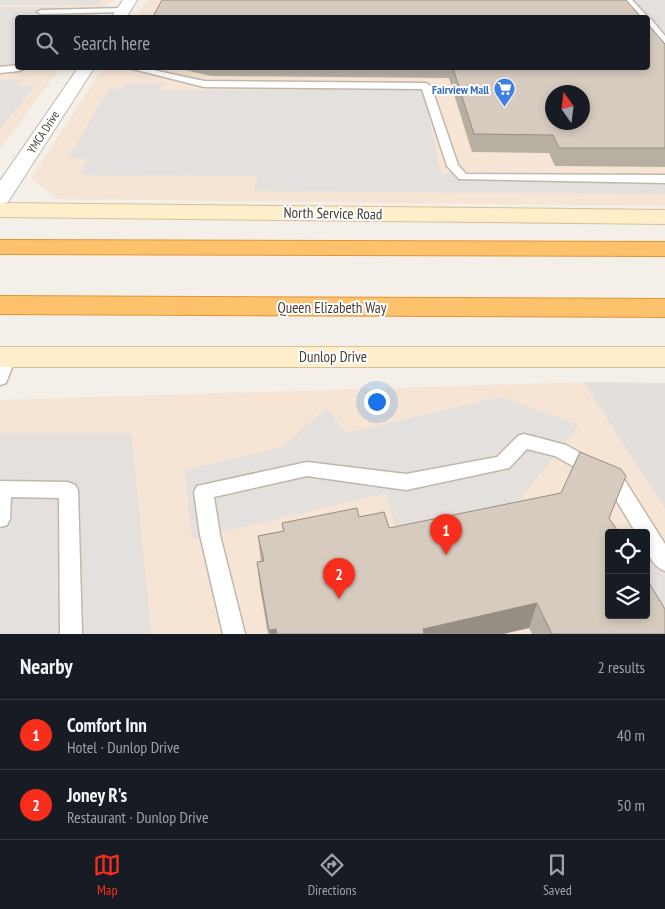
<!DOCTYPE html>
<html lang="en">
<head>
<meta charset="utf-8">
<style>
  body { margin:0; font-family:"PT Sans Narrow",sans-serif; background:#242831; color:#f1f3f6 }
  .controls { position:absolute; right:15px; bottom:15px; display:grid; overflow:hidden; border-radius:5px; box-shadow:0 2px 8px #0003 }
  .controls button { width:45px; height:45px; display:grid; place-items:center; padding:0; border:0; border-bottom:1px solid #363941; background:#171b24; color:#f1f3f6; font:25px sans-serif }
  .compass { position:absolute; left:545px; top:85px; width:45px; height:45px; border-radius:50%; background:#171b24; box-shadow:0 2px 8px #0003; rotate:346deg }
  .you { position:absolute; left:376px; top:401px; width:18px; height:18px; margin:-12px; border:4px solid #fff; border-radius:50%; background:#1a73e8; box-shadow:0 0 0 8px #1a73e833 }
  .badge { display:grid; place-items:center; width:32px; height:32px; border-radius:50%; background:#f92d1b; color:#fff; font-size:16px; font-weight:700 }
  .pin { position:absolute; translate:-50% -41px; filter:drop-shadow(0 1px 2px #0008) }
  .pin::after { content:''; position:absolute; top:26px; width:18px; height:15px; background:inherit; clip-path:polygon(0 0,100% 0,50% 100%) }
  .list { margin:0; padding:0; list-style:none }
  h2 { display:flex; justify-content:space-between; align-items:center; height:65px; margin:0; padding:0 20px; font-size:21px }
  h2 small { font-size:16px; font-weight:400; color:#9ea1a6 }
  .list li { display:grid; grid-template-columns:32px 1fr auto; gap:15px; align-items:center; box-sizing:border-box; height:70px; padding:0 20px; border-top:1px solid #363941 }
  .list b { display:block; font-size:19px; white-space:nowrap }
  .list p { margin:0; font-size:16px; white-space:nowrap; color:#9ea1a6 }
  .list em { font-size:16px; font-style:normal; color:#9ea1a6 }
  .icon { flex:none; width:28px; height:28px; fill:none; stroke:currentColor; stroke-width:2; stroke-linecap:round; stroke-linejoin:round }
  .map { position:relative; flex:none; width:665px; height:634px; overflow:hidden }
  .search { position:absolute; background:#171b24; box-shadow:0 2px 8px #0003; left:15px; right:15px; top:15px; height:55px; display:flex; align-items:center; gap:12px; box-sizing:border-box; padding:0 18px; border-radius:5px; color:#9ea1a6; font-size:19px }
  .sheet { height:205px; background:#171b24 }
  nav { display:flex; justify-content:space-around; align-items:center; box-sizing:border-box; height:70px; border-top:1px solid #363941; background:#171b24; font-size:14px; color:#9ea1a6 }
  nav a { display:grid; justify-items:center; gap:2px }
  nav .on { color:#f92d1b }
  .map>svg:first-child { display:block }
  .commercial { fill:#f6e5d4; fill-rule:evenodd }
  .industrial { fill:#e4dfda }
  .parking { fill:#e3e0dd }
  .lines { fill:none; stroke-linecap:round; stroke-linejoin:round }
  .lane-casing { stroke:#c0b7ab; stroke-width:3 }
  .street-casing { stroke:#c0b7ab; stroke-width:2 }
  .secondary-casing { stroke:#d4c099; stroke-width:2 }
  .highway-casing { stroke:#dd963a; stroke-width:2 }
  .lane { fill:#fff; fill-rule:evenodd }
  .street { fill:#fff; fill-rule:evenodd }
  .secondary { fill:#feeec9; fill-rule:evenodd }
  .highway { fill:#fdc26b; fill-rule:evenodd }
  .wall { fill:#b8afa3 }
  .shaded-wall { fill:#968e85 }
  .building { fill:#d6cbbe; stroke:#968e85; fill-rule:evenodd }
  .labels { text-anchor:middle; dominant-baseline:central; stroke-width:4; stroke-linejoin:round; paint-order:stroke }
  .far-shop-label { font-size:12px; font-weight:bold; fill:#366cbe; stroke:#fff; text-anchor:end }
  .far-street-label { font-size:12px; fill:#484037; stroke:#fff }
  .street-label { font-size:15px; fill:#484037; stroke:#fff }
</style>
</head>
<body>
<div class="map">
<svg width="665" height="634" viewBox="0 0 665 634">
  <rect width="100%" height="100%" fill="#f4f0e9"/>
  <!-- commercial -->
  <g class="commercial">
    <path d="M0,0h114l-17,17 -79,1v50h42l-60,81z"/>
    <path d="M148,0h517v206l-608,-7 -26,-21 72,-110h545v-50l-512,-1zM552,92h30v30h-30z"/>
    <path d="M583,382l82,127v125h-665v-234zM609,533h37v82h-37z"/>
  </g>
  <!-- industrial -->
  <path class="industrial" d="M583,382l82,1v126z"/>
  <!-- parking -->
  <g class="parking">
    <path d="M0,0h103l-7,5h-96z"/>
    <path d="M628,0h37v41l-17,-19v-4z"/>
    <path d="M0,7h59l-10,10 -31,1 -1,45 -17,2z"/>
    <path d="M23,79l-6,7h18l-35,43v-49z"/>
    <path d="M126,83h37l-3,7h263l18,83 224,1v20l-411,-3 3,-15 -178,-1 9,-16 -20,-1 41,-69h13z"/>
    <path d="M501,397l78,28 -60,76 -124,25 -9,-33 -194,46 -7,-69 97,-23 44,-39 20,25z"/>
    <path d="M0,433h131l20,201h-151z"/>
    <path d="M646,546l19,30v58l-19,-19z"/>
  </g>
  <g class="lines">
    <defs>
      <g id="lane">
        <path d="M624,0h8l15,16 1,2v1h3l14,17v8l-17,-18v-8h-9z"/>
        <path d="M123,8l4,2 -1,2 -85,2 -4,-2 4,-2z"/>
        <path d="M18,65v3h7l-5,3 -20,2v-6z"/>
        <path d="M129,68h15l60,13 222,2 5,3 27,79 8,9 199,1v8l-206,-4 -12,-13 -25,-77 -218,-2z"/>
        <path d="M8,352l6,1 2,4 -10,26 -6,2v-28l2,-4z"/>
        <path d="M524,434l42,11 56,31 43,68v27c-16,-6 -19,-23 -19,-38h-10l-28,-47 -53,-30 -28,-7 -18,19 -103,22 -99,-14 -93,21 6,38 25,99h-22l-23,-99 -6,-43 3,-6 110,-24 99,12 91,-17 21,-21z"/>
        <path d="M0,481l68,1 7,3 3,5 4,144h-22l-1,-136 -48,-1 -1,22 -3,6 -7,2z"/>
      </g>
      <g id="street">
        <path d="M123,0h14l-11,18h-15z"/>
        <path d="M78,68h16l-86,134 -8,2v-23z"/>
      </g>
      <g id="secondary">
        <path d="M0,203l665,7v14l-665,-7z"/>
        <rect x="0" y="347" width="665" height="20"/>
      </g>
      <g id="highway">
        <path d="M0,240l665,2v14l-665,-2z"/>
        <path d="M0,296l665,3v18l-665,-3z"/>
      </g>
    </defs>
    <!-- lane casing -->
    <use href="#lane" class="lane-casing"/>
    <!-- street casing -->
    <use href="#street" class="street-casing"/>
    <!-- secondary casing -->
    <use href="#secondary" class="secondary-casing"/>
    <!-- highway casing -->
    <use href="#highway" class="highway-casing"/>
    <!-- lane -->
    <use href="#lane" class="lane"/>
    <!-- street -->
    <use href="#street" class="street"/>
    <!-- secondary -->
    <use href="#secondary" class="secondary"/>
    <!-- highway -->
    <use href="#highway" class="highway"/>
  </g>
  <!-- wall -->
  <g class="wall">
    <path d="M665,44v123l-110,-1 -6,-13 -77,-1 -23,-74 -238,-2 -34,-8h471z"/>
    <path d="M359,517l30,11 220,-10 56,116h-133l-3,-6 -26,6h-235l-8,-46 -3,-26h4l-3,-26 25,-5 -1,-8z"/>
  </g>
  <!-- shaded-wall -->
  <g class="shaded-wall">
    <path d="M537,603l-8,25 -26,6h-81l1,-5z"/>
    <path d="M276,629l1,5h-7l-1,-4z"/>
  </g>
  <!-- building -->
  <g class="building">
    <path d="M162,0h464l16,18h-490z"/>
    <path d="M648,24l17,20v104h-106l-6,-13 -79,-1 -21,-66h195zM552,92h30v30h-30z"/>
    <path d="M580,452l41,17 5,7 -17,42 10,15h-10v82h37v-37l19,31v25h-113l-15,-31 -114,26 1,5h-147l-1,-5 -7,1 -12,-68 7,-1 -6,-25 26,-5 -2,-8 75,-15 2,9 25,-5 5,16 172,-35z"/>
  </g>
  <!-- icons -->
  <defs>
    <symbol id="supermarket-pin" viewBox="-11 -11 22 30"><path d="M0 17L-7.5 6A9.5 9.5 0 1 1 7.5 6Z" fill="#3f7fe0" stroke="#fff"/><path d="M-6-5.5h2.5l.6 2H6L4.5 2H-2.5L-4.4-4H-6ZM-1.5 3.2a1.3 1.3 0 1 0 .1 0ZM3 3.2a1.3 1.3 0 1 0 .1 0Z" fill="#fff"/></symbol>
  </defs>
  <g fill-rule="evenodd">
    <use href="#supermarket-pin" x="492" y="76" width="25" height="34"/>
  </g>
  <g class="labels">
    <!-- far-shop labels -->
    <g class="far-shop-label">
      <text x="489" y="89">Fairview Mall</text>
    </g>
    <!-- far-street labels -->
    <g class="far-street-label">
      <text transform="translate(43 132) rotate(-57)">YMCA Drive</text>
    </g>
    <!-- street labels -->
    <g class="street-label">
      <text transform="translate(333 213) rotate(1)">North Service Road</text>
      <text x="332" y="307">Queen Elizabeth Way</text>
      <text x="333" y="356">Dunlop Drive</text>
    </g>
  </g>
</svg>
<div class="controls">
<button><svg class="icon" aria-label="locate" viewBox="0 0 24 24"><circle cx="12" cy="12" r="6"/><path d="M12 2v4M12 18v4M2 12h4M18 12h4"/></svg></button>
<button><svg class="icon" aria-label="layers" viewBox="0 0 24 24"><path d="M12 4l9 5-9 5-9-5zM3 14l9 5 9-5"/></svg></button>
</div>
<svg class="compass" viewBox="-18 -18 36 36"><path d="M0-13l5 13h-10z" fill="#e53935"/><path d="M0 13l5-13h-10z" fill="#9ea1a6"/></svg>
<div class="you"></div>
<div class="pin badge" style="left:446px;top:555px">1</div>
<div class="pin badge" style="left:339px;top:599px">2</div>
<div class="search"><svg class="icon" aria-label="search" viewBox="0 0 24 24"><circle cx="10" cy="10" r="6"/><path d="M15 15l6 6"/></svg>Search here</div>
</div>
<section class="sheet">
<h2>Nearby<small>2 results</small></h2>
<ul class="list">
<li><span class="badge">1</span><div><b>Comfort Inn</b><p>Hotel · Dunlop Drive</p></div><em>40 m</em></li>
<li><span class="badge">2</span><div><b>Joney R's</b><p>Restaurant · Dunlop Drive</p></div><em>50 m</em></li>
</ul>
</section>
<nav>
<a class="on"><svg class="icon" aria-label="map" viewBox="0 0 24 24"><path d="M3 6l6-2 6 2 6-2v14l-6 2-6-2-6 2zM9 4v14M15 6v14"/></svg>Map</a>
<a><svg class="icon" aria-label="directions" viewBox="0 0 24 24"><path d="M12 3l9 9-9 9-9-9zM9 14v-3h6M13 9l2 2-2 2"/></svg>Directions</a>
<a><svg class="icon" aria-label="saved" viewBox="0 0 24 24"><path d="M7 4h10v16l-5-4-5 4z"/></svg>Saved</a>
</nav>
</body>
</html>
